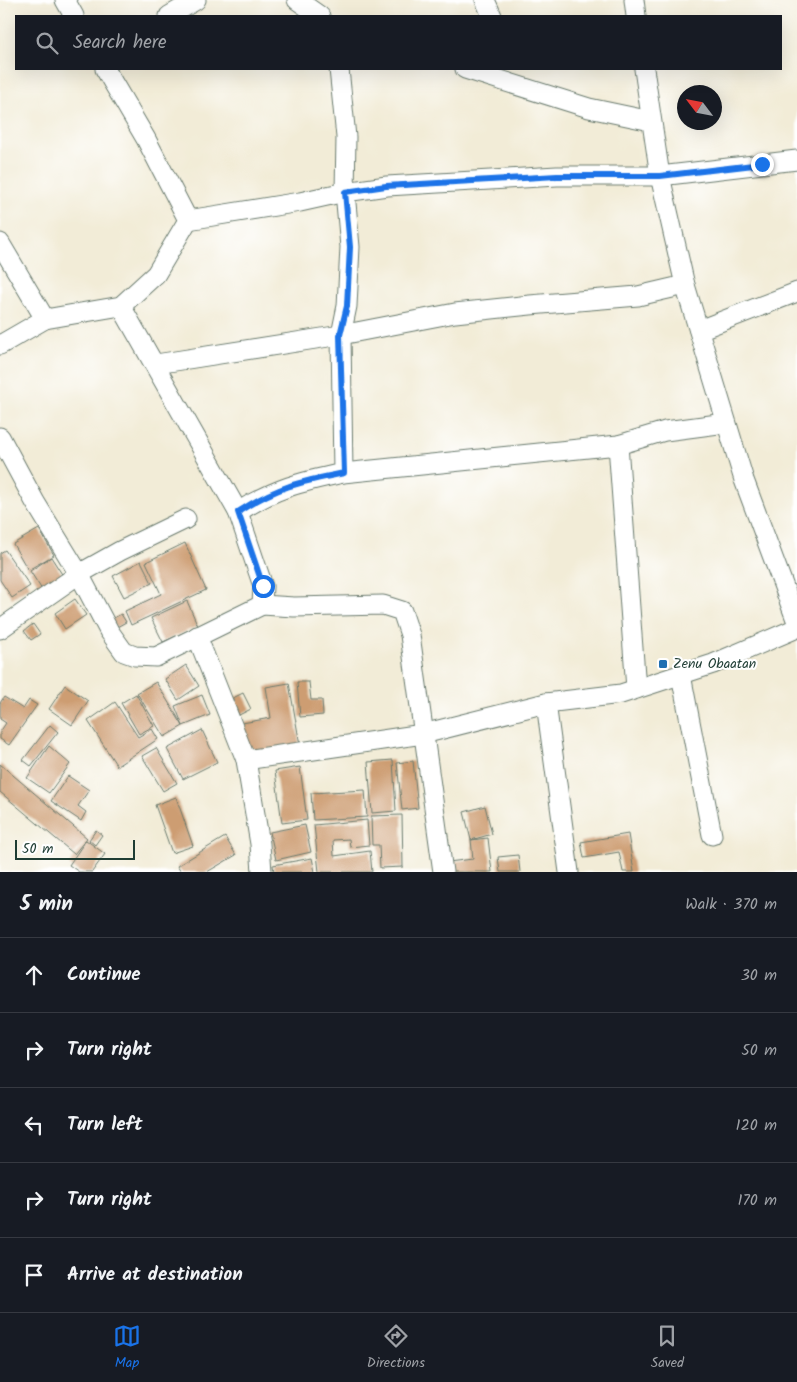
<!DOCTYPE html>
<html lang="en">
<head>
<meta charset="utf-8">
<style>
  body { margin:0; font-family:Kalam,sans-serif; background:#20242c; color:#f1f3f6 }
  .compass { position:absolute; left:677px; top:85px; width:45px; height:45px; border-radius:50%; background:#171b24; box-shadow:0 5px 20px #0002; rotate:302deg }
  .scale { position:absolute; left:15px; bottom:12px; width:120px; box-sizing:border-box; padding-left:5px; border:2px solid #1f3d34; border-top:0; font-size:14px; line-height:18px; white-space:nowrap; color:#1f3d34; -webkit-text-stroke:4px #fff; paint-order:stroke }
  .stop { position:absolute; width:15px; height:15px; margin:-11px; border:4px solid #1a73e8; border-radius:50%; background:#fff }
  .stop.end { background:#1a73e8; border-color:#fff; box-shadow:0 1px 5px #0008 }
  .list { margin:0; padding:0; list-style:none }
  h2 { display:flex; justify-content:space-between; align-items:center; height:65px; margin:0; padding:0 20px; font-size:21px }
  h2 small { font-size:16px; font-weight:400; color:#9ea1a6 }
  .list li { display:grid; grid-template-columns:32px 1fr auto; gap:15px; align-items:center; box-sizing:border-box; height:75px; padding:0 20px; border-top:1px solid #363941 }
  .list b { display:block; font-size:19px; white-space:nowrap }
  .list em { font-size:16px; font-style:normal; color:#9ea1a6 }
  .icon { flex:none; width:28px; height:28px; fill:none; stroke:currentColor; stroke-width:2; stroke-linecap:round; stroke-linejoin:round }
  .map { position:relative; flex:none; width:797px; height:872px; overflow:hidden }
  .search { position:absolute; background:#171b24; box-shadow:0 5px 20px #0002; left:15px; right:15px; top:15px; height:55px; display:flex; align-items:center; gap:12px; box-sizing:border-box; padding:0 18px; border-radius:0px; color:#9ea1a6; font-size:19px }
  .sheet { height:440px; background:#171b24 }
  nav { display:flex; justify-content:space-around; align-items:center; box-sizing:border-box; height:70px; border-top:1px solid #363941; background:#171b24; font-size:14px; color:#9ea1a6 }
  nav a { display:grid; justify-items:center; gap:2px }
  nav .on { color:#1a73e8 }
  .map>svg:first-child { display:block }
  .building { fill:#cd9d72 }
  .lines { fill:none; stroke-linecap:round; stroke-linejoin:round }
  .street-casing { stroke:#697a6d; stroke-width:21 }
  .street { stroke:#fff; stroke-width:19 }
  .route { stroke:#1a73e8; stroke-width:6 }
  .poi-dot { fill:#1f6fb2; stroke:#fff; stroke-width:2 }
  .labels { text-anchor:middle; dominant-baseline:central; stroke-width:4; stroke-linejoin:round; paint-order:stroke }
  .poi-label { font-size:14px; fill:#1f3d34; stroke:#fff; text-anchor:start }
</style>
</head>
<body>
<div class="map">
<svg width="797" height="872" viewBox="0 0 797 872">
  <rect width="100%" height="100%" fill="#fff"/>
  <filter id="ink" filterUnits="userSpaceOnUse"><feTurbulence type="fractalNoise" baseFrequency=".02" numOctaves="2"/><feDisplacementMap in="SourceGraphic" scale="10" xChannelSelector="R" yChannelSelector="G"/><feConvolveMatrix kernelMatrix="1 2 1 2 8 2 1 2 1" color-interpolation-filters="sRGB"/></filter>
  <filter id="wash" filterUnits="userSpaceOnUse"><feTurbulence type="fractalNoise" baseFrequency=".0096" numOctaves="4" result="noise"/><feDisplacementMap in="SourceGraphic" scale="20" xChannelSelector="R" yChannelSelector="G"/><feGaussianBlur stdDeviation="1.12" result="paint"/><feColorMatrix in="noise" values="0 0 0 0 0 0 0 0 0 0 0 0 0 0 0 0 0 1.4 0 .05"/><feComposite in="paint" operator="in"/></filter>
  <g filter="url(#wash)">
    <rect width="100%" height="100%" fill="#f2ecd7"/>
    <g id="blocks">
      <!-- building -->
      <g class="building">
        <path d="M39,529l15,26 -26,15 -15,-26z"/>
        <path d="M185,543l21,47 -75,35 -6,-14 36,-17 -15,-32z"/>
        <path d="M5,550l25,36 -18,12 -12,-18v-27z"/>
        <path d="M51,557l14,22 -21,14 -14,-22z"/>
        <path d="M141,561l11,22 -28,14 -11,-21z"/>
        <path d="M75,599l11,16 -21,14 -10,-16z"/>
        <path d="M187,601l11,25 -35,16 -12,-24z"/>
        <path d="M121,614l5,8 -11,6 -5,-8z"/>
        <path d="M33,624l7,10 -9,6 -7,-9z"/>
        <path d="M186,665l13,21 -21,14 -13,-21z"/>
        <path d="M156,682l27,44 -19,11 -27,-44z"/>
        <path d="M297,682h12l2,18h11l1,15 -23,2z"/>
        <path d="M289,683l11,62 -52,10 -6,-32 29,-5 -5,-31z"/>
        <path d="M65,685l23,16 -16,24 -23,-16z"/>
        <path d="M243,693l8,16 -12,6 -8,-16z"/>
        <path d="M136,694l18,32 -15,8 -18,-31z"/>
        <path d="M202,695l8,20 -27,11 -8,-20z"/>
        <path d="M4,697l19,12 6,-9 8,5 -28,40 -9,-6v-7l6,-9 -6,-4v-16z"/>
        <path d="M115,702l23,35 14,-8 6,10 -41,27 -29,-45z"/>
        <path d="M50,725l8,7 -27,34 -8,-6z"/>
        <path d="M202,730l15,32 -34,17 -16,-30z"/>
        <path d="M49,746l21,18 -21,29 -22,-15z"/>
        <path d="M156,748l21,35 -14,8 -21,-35z"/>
        <path d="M393,760l3,51 -24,2 -4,-51z"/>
        <path d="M413,761l5,47 -16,2 -5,-47z"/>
        <path d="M0,764l87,74 -13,16 -74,-62z"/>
        <path d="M300,767l7,53 -25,3 -7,-52z"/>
        <path d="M68,776l21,14 -11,16 8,6 -5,9 -30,-20z"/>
        <path d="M365,790l2,27 -54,3 -2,-27z"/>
        <path d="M176,797l17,49 -21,7 -17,-48z"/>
        <path d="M485,806l7,28 -21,6 -7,-28z"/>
        <path d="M402,815l1,52 -23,1 -1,-23h-7l-1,-29z"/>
        <path d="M367,820l2,25 -19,2 -1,-8 -16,1 1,16 36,-5 2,21h-53l-5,-47z"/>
        <path d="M305,825l6,27 -35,8 -6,-28z"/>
        <path d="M96,830l6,5 -7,10 -6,-5z"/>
        <path d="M628,834l6,38h-11l-4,-20 -35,6 -3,-16z"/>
        <path d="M225,837l11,18 -29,17h-26l-4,-6z"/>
        <path d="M488,838l4,34h-42l-2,-10 25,-3 -2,-19z"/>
        <path d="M86,840l19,14 -13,18h-13l-10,-7z"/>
        <path d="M518,855l2,17h-20l-2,-15z"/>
        <path d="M312,858l3,14h-41l-1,-7z"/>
      </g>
    </g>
  </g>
  <g filter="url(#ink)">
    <use href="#blocks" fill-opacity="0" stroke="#697a6d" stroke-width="1"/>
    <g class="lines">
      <defs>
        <g id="street">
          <path d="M65,0l9,16"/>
          <path d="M297,0l23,16"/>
          <path d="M485,0l7,16"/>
          <path d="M634,0l2,16"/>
          <path d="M169,16l27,-16"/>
          <path d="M465,69l124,39 62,13"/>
          <path d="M644,69l16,107 25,109 59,195 53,142"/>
          <path d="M188,220l112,-18 45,-10 42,-6 170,-10h103l137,-16"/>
          <path d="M0,243l45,76"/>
          <path d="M699,330l98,-38"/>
          <path d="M0,345l45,-26 76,-13 35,-32 32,-54 -42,-81 -41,-70"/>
          <path d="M156,364l185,-29 114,-22 75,-8 108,-9 47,-11"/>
          <path d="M0,437l35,65 44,72 30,57 15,21 11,4 21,1 106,-52 1,-19 -25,-74 -117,-206"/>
          <path d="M618,445l18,244"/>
          <path d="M343,473l275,-28 47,-14 61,-8"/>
          <path d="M238,512c37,-24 63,-30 105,-39l-2,-138 6,-29 3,-59 -5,-55 1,-55 -7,-68"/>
          <path d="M262,605l32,2 89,-2 19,6 8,24 33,237"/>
          <path d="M0,629l79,-55 41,-23 66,-32"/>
          <path d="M197,636l49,124 14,84 2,28"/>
          <path d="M681,675l31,160"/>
          <path d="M546,703l23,169"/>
          <path d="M246,760l177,-26 123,-31 75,-9 92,-30 84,-36"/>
        </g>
      </defs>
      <!-- street casing -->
      <use href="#street" class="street-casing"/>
      <!-- street -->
      <use href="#street" class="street"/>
    </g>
  </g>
  <g class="lines" filter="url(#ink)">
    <!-- route -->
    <path class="route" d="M263,586l-25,-74c38,-25 61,-30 106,-39l-4,-138 7,-29 3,-59 -5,-55 41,-6 171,-10h103l102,-12"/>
  </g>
  <!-- markers -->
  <rect class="poi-dot" x="658" y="659" width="10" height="10" rx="2.5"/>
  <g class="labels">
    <!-- poi labels -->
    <g class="poi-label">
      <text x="673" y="664">Zenu Obaatan</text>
    </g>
  </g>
</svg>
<svg class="compass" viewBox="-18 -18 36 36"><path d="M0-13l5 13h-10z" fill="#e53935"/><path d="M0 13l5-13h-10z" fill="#9ea1a6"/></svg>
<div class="scale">50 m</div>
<div class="stop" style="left:263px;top:586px"></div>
<div class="stop end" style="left:762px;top:164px"></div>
<div class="search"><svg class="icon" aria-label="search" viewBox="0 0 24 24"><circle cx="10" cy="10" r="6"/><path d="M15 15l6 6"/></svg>Search here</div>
</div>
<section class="sheet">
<h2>5 min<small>Walk · 370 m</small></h2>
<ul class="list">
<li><svg class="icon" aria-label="ahead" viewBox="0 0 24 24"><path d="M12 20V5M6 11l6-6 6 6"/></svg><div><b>Continue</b></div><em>30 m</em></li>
<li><svg class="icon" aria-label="right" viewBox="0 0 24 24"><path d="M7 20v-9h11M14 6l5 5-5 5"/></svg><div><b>Turn right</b></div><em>50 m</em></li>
<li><svg class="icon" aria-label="left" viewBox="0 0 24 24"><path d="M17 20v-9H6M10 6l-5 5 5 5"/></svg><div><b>Turn left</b></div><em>120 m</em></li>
<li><svg class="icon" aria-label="right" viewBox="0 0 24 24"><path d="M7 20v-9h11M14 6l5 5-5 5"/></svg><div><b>Turn right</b></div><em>170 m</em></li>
<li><svg class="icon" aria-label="arrive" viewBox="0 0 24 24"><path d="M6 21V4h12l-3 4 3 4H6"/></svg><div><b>Arrive at destination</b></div></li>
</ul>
</section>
<nav>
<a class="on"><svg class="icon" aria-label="map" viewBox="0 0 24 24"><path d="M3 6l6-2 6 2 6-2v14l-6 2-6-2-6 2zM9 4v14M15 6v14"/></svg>Map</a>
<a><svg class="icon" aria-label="directions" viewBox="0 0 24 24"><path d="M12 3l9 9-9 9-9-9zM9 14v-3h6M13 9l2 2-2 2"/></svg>Directions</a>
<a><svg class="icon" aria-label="saved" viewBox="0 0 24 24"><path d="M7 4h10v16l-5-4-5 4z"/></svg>Saved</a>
</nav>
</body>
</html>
